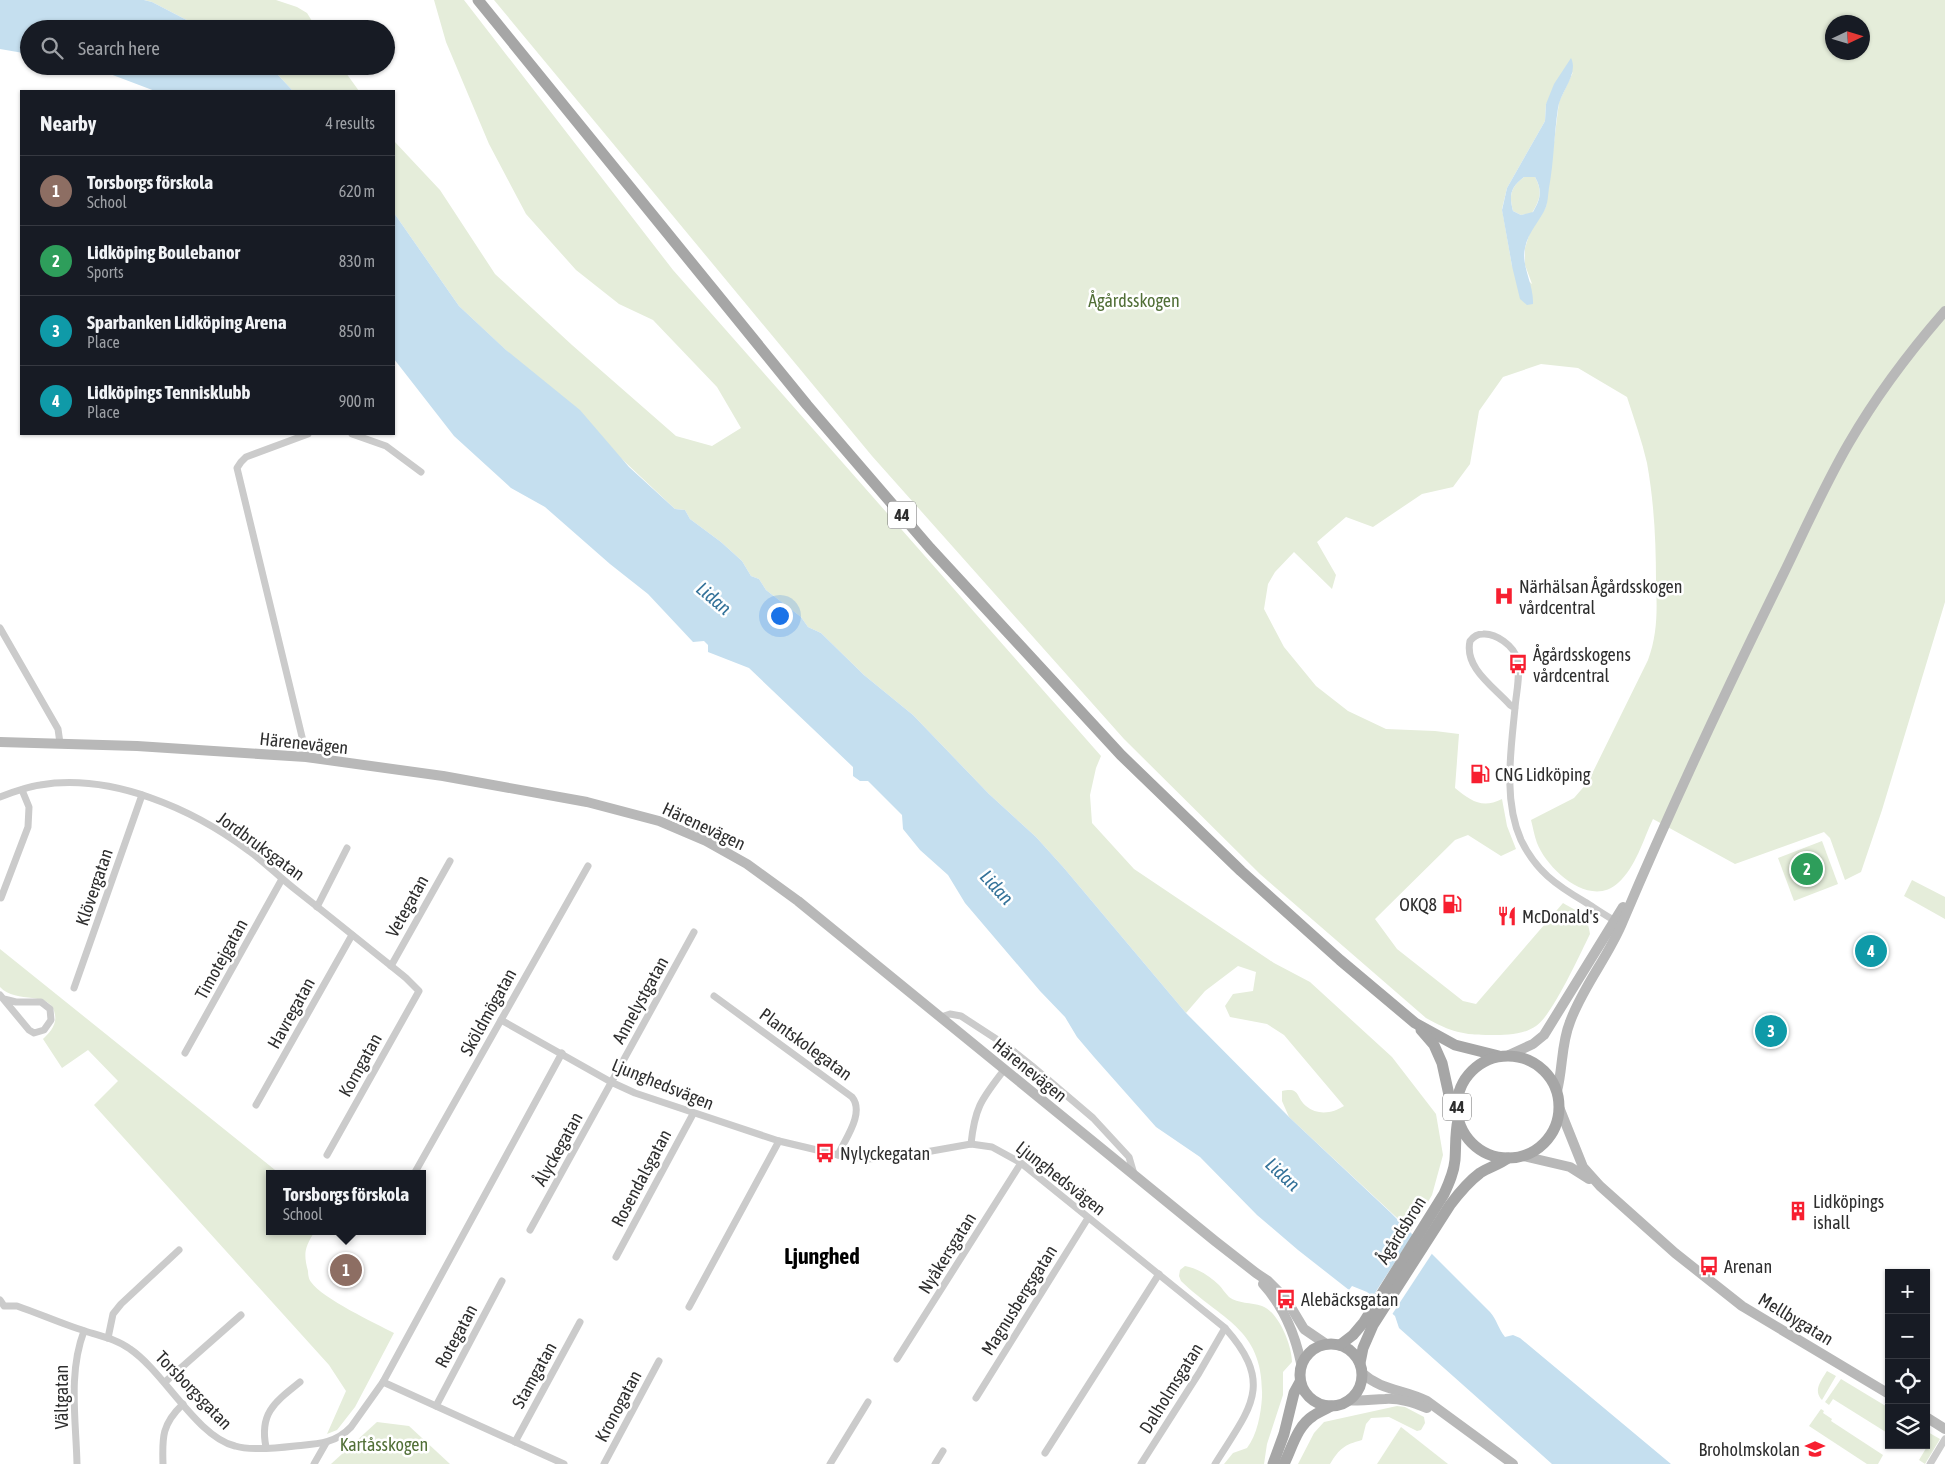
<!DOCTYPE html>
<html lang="en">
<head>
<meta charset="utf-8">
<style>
  body { margin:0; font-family:"Asap Condensed",sans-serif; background:#20242c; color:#f1f3f6 }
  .controls { position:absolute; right:15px; bottom:15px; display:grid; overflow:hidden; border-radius:0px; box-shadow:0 1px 4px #0004 }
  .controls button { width:45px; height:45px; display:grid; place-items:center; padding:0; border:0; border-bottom:1px solid #363941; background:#171b24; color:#f1f3f6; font:25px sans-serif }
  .compass { position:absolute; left:1825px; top:15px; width:45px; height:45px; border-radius:50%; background:#171b24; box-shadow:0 1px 4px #0004; rotate:86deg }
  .you { position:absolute; left:779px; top:615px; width:18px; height:18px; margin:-12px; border:4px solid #fff; border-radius:50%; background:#1a73e8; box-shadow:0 0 0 8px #1a73e833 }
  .badge { display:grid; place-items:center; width:32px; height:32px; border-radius:50%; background:#0b8043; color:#fff; font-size:16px; font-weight:700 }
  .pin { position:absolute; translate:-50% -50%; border:2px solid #fff; box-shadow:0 1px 5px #0006 }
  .popup { position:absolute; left:266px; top:1170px; width:160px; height:65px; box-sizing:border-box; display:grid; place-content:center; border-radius:0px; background:#171b24; filter:drop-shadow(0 1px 4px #0005); font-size:16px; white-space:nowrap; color:#9ea1a6 }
  .popup b { font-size:19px; color:#f1f3f6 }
  .popup::after { content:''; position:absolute; left:50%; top:100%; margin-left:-10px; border:10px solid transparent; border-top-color:#171b24 }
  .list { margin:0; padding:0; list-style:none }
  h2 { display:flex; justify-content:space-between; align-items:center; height:65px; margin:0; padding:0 20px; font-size:21px }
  h2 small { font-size:16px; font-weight:400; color:#9ea1a6 }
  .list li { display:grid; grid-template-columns:32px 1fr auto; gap:15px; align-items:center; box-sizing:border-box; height:70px; padding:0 20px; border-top:1px solid #363941 }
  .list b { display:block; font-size:19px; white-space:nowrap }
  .list p { margin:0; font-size:16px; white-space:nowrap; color:#9ea1a6 }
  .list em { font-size:16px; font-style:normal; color:#9ea1a6 }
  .icon { flex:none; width:28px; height:28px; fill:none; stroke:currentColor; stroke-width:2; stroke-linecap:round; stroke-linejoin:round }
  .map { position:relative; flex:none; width:1945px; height:1464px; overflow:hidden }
  .search { position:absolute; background:#171b24; box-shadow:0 1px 4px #0004; left:20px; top:20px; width:375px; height:55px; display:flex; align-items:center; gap:12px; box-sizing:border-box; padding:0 18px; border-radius:28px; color:#9ea1a6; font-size:19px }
  .panel { position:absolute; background:#171b24; box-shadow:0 1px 4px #0004; left:20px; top:90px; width:375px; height:345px; border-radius:0px }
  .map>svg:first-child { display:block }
  .green { fill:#e5edda; fill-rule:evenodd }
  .water { fill:#c5dfef; fill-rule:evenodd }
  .pier { fill:#fff }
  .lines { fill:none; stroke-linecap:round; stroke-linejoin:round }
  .street { stroke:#cbcbcb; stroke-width:7 }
  .secondary { stroke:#b8b8b8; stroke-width:10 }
  .primary { stroke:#a6a6a6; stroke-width:11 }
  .labels { text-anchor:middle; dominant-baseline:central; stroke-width:5; stroke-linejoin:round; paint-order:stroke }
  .shield { fill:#fff; stroke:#6d6d6d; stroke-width:1 }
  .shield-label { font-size:16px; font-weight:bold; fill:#2e2e2e }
  .park-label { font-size:18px; fill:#516f37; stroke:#fff }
  .poi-label { font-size:18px; fill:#2e2e2e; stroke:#fff; text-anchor:start }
  .street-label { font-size:18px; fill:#2e2e2e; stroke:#fff }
  .water-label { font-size:19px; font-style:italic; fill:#347299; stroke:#fff }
  .district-label { font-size:22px; font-weight:bold; fill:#000; stroke:#fff }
</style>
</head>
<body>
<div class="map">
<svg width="1945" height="1464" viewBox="0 0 1945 1464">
  <rect width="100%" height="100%" fill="#fff"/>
  <!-- green -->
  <g class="green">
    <path d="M144,0h132l21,7 10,6 10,16h-113l-52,-27z"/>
    <path d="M434,0h30l209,270 428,486 -5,12 -6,27 2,28 42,46 140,94 36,19 82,75 44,57 7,41 -11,40 -21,36 -122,-114 -7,-16v-10c19,-4 13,6 24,15 12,10 27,7 38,0l-60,-71 -17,-11 -37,-7 -5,-11 8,-12 20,-3 3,-19 -18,-6 -33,25 -19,22 -122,-145 -28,-31 -47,-43 -76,-79 -49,-40 -43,-42 -13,-6 -7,-10 -35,-27 -7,-11 -8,-3 -9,-15 -21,-19 -31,-23 -5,-9 -10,-1 -216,-203 -65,-93v-72l46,49 55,84 77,71 104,91 36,10 29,-18 -24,-41 -64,-67 -34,-16 -43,-34 -50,-56 -37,-70 -43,-102z"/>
    <path d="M494,0h1451v602l-63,208 -21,62 -16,8 -15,-42 -6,-6 -89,32 -82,-45c-10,21 -17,48 -35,64 -28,26 -71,-14 -81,-40 -3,-8 -4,-16 -6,-23l43,-22 14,-16 60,-122c10,-27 9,-51 8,-79 0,-40 -2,-79 -9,-118 -5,-22 -13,-44 -20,-66l-49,-29 -37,-4 -38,13 -24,34 -9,53 -17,23 -31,7 -49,33 -27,-10 -29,25 19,33 -4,14 -38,-37 -19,20 -7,12 -4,25 20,38 32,39 32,25 38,18 49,2 24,3 -4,54c16,13 27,21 47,11l5,27 9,23 -15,7 -33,-21 -13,5 -80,79 22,30 66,52 13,3 87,-101c16,9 25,13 27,31 -10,20 -38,82 -54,92 -13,9 -30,9 -45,9 -28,0 -40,-3 -65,-17l-166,-144 -136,-135 -252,-283zM1832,22h30v30h-30zM1573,72l-14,30 -13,105 -16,25 -5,16v17l7,19 -20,-18 -10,-57 5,-21 38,-67 1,-17z"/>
    <path d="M265,66h76l18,25h-66l-15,-16z"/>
    <path d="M1524,177h11c8,15 5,22 -3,36l-11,2 -8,-4c-4,-16 -3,-23 11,-34z"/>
    <path d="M1822,841l16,43 -44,17 -16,-43z"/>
    <path d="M1912,880l33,17v22l-41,-23z"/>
    <path d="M0,949l280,225h-10v57h45c-10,16 -12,22 -7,40 0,4 1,9 3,11 12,17 64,41 83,51l-39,74 -18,23 -10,4 19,-43 -17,-26 -235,-260 24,-24 -30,-31 -26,18 -19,-29c6,-6 14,-14 12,-24 -3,-26 -39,-10 -55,-28z"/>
    <path d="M1185,1266c12,2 25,10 34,19 3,3 6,8 10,12 9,7 22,5 33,9 17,6 30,40 30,56l-9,10v23l-16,49 -3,20h-40l9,-11 14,-5c10,-13 14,-34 15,-51 2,-69 -40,-76 -81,-116l-2,-5 1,-6z"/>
    <path d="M1827,1371l9,5 -14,24c-9,-10 -1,-19 5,-29z"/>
    <path d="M1841,1379l48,29v26l-56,-35 -4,6 -4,-3z"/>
    <path d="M1397,1406l8,1 19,10 1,6 -4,7 -4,1 -28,-14 -18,1 -5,6 -4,16c-18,5 -22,8 -32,24h-32l16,-31 10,-11z"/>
    <path d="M1821,1409l3,2 -1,2 9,6 -1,2 52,34 -5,9h-11l-58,-38z"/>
    <path d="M377,1422l32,4 41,38h-119z"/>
    <path d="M1401,1427l47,37h-71z"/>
    <path d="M1926,1431l14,8 -15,25 -6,-4 9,-15z"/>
  </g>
  <!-- water -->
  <g class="water">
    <path d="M0,0h144l8,2 52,27h-175v25l-29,-5z"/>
    <path d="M1571,58c8,16 -11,34 -13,50 -4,27 -4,53 -9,80 -1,6 -1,13 -3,19 -6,14 -18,25 -21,41 -4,19 9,36 8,56l-6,1 -7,-6 -8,-33 -10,-56 5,-22 38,-67 1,-17 8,-20zM1524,177h11c8,14 5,23 -2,35l-12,3 -8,-4c-4,-16 -3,-23 11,-34z"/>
    <path d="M82,66h183l13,9 15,16h-138l-45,-17z"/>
    <path d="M394,213l65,93 47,44 74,60 49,57 46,42 10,1 5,9 31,23 21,19 9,15 8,3 7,11 35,27 7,10 13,6 43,42 49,40 76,79 47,43 28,31 122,145 103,104 101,95 100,100c7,8 8,16 15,25l8,-2 7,3 151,126h-119l-153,-136 -4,-12 -28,-24 -15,-6 -3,4 -51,-40 -41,-35 -57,-58 -44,-30 -62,-70 -17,-20 -12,-20 -25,-26 -75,-88 -17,-28 -28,-25 -17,-21 -1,-14 -34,-34h-8l-7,-5v-9l-104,-99 -41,-16v-7l-4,-4 -11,1 -45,-48 -38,-30 -65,-57 -34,-19 -57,-52 -60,-77z"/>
  </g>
  <!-- pier -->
  <path class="pier" d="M1414,1233l19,19 -42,64 -20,-17z"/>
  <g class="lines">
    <!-- street -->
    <g class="street">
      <path d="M352,434l34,12 35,26"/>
      <path d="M0,628l58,101 2,14"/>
      <path d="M1515,708l-5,-3c-16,-18 -46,-37 -40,-64 3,-4 7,-7 13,-7 13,-1 31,12 34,25 4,16 -1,34 -2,49 -4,42 -12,92 6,132 15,31 35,45 64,62 11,7 21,14 32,20"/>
      <path d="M306,757l-2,-12 -67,-277 4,-6 5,-5 62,-23"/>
      <path d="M0,797c13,-5 26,-10 40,-12 72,-12 153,24 209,66 17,12 31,27 47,39 37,29 74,59 110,88l13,13 -92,164"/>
      <path d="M1,898l27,-71 1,-20 -7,-17"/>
      <path d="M317,907l30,-59"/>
      <path d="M391,966l59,-105"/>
      <path d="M74,988l68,-193"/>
      <path d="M0,995l29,35 5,3 10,-3 7,-10 -1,-11 -9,-7h-25l-12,-3"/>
      <path d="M714,996l138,101c13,16 -7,42 -14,58"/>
      <path d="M941,1017l9,-3 11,2 46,30 25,20 61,52 36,39 5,17"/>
      <path d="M501,1020l110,62 24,11 144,48 59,14 30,4 41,-4 62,-11 21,3 29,16 204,165c51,57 24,81 -10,136"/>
      <path d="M185,1053l97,-174"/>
      <path d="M256,1105l96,-170"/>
      <path d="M971,1144c4,-38 11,-45 33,-74"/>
      <path d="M414,1174l174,-308"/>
      <path d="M530,1230l164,-298"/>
      <path d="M616,1257l77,-143"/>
      <path d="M0,1300l4,6h13c23,8 45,18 68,25 15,5 32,8 45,18 34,23 67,88 105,97 16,5 43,2 60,0 22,-2 40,-2 56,-19l32,-45 179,-329"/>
      <path d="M689,1307l90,-166"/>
      <path d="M108,1338l5,-24 8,-10 58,-54"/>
      <path d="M897,1359l124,-196"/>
      <path d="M165,1382l76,-67"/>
      <path d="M383,1382l181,82"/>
      <path d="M976,1398l112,-180"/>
      <path d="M436,1406l66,-125"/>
      <path d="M515,1442l65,-120"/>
      <path d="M266,1447c-7,-34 9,-45 34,-65"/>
      <path d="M1045,1453l114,-179"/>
      <path d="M77,1464c-1,-44 -9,-91 7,-133"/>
      <path d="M163,1464c-1,-27 -1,-40 20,-60"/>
      <path d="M314,1464l12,-21"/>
      <path d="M604,1464l55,-103"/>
      <path d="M830,1464l38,-62"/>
      <path d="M935,1464l8,-13"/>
      <path d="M1141,1464l58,-91 26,-45"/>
      <path d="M1930,1464l15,-25"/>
    </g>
    <!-- secondary -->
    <g class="secondary">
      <path d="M0,742l137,4 169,11 137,19 144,26 72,19 47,20 41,23 51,37 417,340 41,32 12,8 18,18 18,30 22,15"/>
      <path d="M1509,1055l24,-11 11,-9 79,-128"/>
      <path d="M1557,1091c6,-23 4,-47 13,-69 13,-36 39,-66 53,-101 47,-111 98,-220 151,-328 25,-50 47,-102 75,-150 26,-45 62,-93 96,-132"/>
      <path d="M1559,1107l24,60 17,19 75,67 67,53 147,88"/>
      <path d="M1523,1156l47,11 19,12"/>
      <path d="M1263,1284c21,23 32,50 38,79"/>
      <path d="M1362,1373c20,18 41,16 65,28l86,63"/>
      <path d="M1349,1400c12,2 24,-1 36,-1 15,-1 29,4 42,9"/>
      <path d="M1926,1417l19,12"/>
    </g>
    <!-- primary -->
    <g class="primary">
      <path d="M478,0l329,405 123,143 191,207 120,116 99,89 75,63 40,22 44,11"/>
      <path d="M1421,1030l13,15 8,18 7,32 8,13"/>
      <circle cx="1508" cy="1107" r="51"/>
      <circle cx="1331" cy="1375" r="31"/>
      <path d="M1340,1345l13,-10 11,-13 80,-128c5,-11 10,-22 11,-34 1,-14 0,-27 3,-40"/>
      <path d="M1360,1363l3,-15 10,-23 77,-120c9,-12 18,-23 30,-32 9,-6 19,-8 28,-15"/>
      <path d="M1273,1464l11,-30 10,-41 6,-11"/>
      <path d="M1284,1464c8,-16 13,-38 29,-48 5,-4 12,-6 18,-10"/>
    </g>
  </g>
  <!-- icons -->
  <defs>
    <symbol id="hospital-bare" viewBox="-9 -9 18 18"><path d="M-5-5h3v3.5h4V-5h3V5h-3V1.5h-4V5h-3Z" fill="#f71f30" stroke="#fff" stroke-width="2.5" paint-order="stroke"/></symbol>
    <symbol id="bus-bare" viewBox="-9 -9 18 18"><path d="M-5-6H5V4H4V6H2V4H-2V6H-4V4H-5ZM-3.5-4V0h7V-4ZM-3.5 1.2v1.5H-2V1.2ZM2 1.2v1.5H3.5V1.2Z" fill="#f71f30" stroke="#fff" stroke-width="2.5" paint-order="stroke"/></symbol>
    <symbol id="fuel-bare" viewBox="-9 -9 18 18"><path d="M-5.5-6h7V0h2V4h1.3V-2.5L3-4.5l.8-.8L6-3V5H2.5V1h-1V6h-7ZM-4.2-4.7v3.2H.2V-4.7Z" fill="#f71f30" stroke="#fff" stroke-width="2.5" paint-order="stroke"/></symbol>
    <symbol id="restaurant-bare" viewBox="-9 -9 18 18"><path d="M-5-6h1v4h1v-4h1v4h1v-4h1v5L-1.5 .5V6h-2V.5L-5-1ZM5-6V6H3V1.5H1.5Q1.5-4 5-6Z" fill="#f71f30" stroke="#fff" stroke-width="2.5" paint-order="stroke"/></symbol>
    <symbol id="building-bare" viewBox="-9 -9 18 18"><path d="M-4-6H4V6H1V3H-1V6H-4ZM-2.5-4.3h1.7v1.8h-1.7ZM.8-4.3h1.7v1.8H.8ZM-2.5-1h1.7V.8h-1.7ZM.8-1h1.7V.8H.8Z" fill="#f71f30" stroke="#fff" stroke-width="2.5" paint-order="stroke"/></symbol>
    <symbol id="school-bare" viewBox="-9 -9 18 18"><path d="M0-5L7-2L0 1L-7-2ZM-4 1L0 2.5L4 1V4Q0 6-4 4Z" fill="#f71f30" stroke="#fff" stroke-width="2.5" paint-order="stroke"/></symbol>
  </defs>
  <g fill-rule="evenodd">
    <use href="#hospital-bare" x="1490" y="582" width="28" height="28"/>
    <use href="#bus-bare" x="1504" y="650" width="28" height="28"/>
    <use href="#fuel-bare" x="1466" y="760" width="28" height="28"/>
    <use href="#fuel-bare" x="1438" y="890" width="28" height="28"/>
    <use href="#restaurant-bare" x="1493" y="902" width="28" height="28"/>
    <use href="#bus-bare" x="811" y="1139" width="28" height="28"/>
    <use href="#building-bare" x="1784" y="1197" width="28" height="28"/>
    <use href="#bus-bare" x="1695" y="1252" width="28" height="28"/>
    <use href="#bus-bare" x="1272" y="1285" width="28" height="28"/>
    <use href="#school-bare" x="1801" y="1435" width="28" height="28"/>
  </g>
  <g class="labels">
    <!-- shield labels -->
    <g class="shield">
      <rect x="888" y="501.5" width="28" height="27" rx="4"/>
      <rect x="1443" y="1093.5" width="28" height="27" rx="4"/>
    </g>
    <g class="shield-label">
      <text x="902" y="515">44</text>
      <text x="1457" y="1107">44</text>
    </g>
    <!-- park labels -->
    <g class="park-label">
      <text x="1134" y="300">Ågårdsskogen</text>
      <text x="384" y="1444">Kartåsskogen</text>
    </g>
    <!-- poi labels -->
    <g class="poi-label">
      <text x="1519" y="586">Närhälsan Ågårdsskogen<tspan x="1519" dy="21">vårdcentral</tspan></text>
      <text x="1533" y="654">Ågårdsskogens<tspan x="1533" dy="21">vårdcentral</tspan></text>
      <text x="1495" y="774">CNG Lidköping</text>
      <text x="1437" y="904" text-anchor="end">OKQ8</text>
      <text x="1522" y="916">McDonald's</text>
      <text x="840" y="1153">Nylyckegatan</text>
      <text x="1813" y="1201">Lidköpings<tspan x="1813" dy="21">ishall</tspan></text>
      <text x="1724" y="1266">Arenan</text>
      <text x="1301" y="1299">Alebäcksgatan</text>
      <text x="1800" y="1449" text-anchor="end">Broholmskolan</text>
    </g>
    <!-- street labels -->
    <g class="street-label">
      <text transform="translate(304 743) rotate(6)">Härenevägen</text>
      <text transform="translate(704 826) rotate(25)">Härenevägen</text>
      <text transform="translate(261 846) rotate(36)">Jordbruksgatan</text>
      <text transform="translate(94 887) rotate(-71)">Klövergatan</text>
      <text transform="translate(407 906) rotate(-61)">Vetegatan</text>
      <text transform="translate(221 959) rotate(-61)">Timotejgatan</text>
      <text transform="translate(640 1000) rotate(-61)">Annelystgatan</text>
      <text transform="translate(488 1012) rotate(-61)">Sköldmögatan</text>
      <text transform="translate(291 1013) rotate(-61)">Havregatan</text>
      <text transform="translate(806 1044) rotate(36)">Plantskolegatan</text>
      <text transform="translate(360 1065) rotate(-61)">Korngatan</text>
      <text transform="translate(1030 1070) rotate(39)">Härenevägen</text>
      <text transform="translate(663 1084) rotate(22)">Ljunghedsvägen</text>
      <text transform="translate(558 1149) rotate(-61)">Ålyckegatan</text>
      <text transform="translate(641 1178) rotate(-62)">Rosendalsgatan</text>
      <text transform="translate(1061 1178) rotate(38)">Ljunghedsvägen</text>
      <text transform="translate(1401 1230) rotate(-58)">Ågårdsbron</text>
      <text transform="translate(947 1253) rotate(-58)">Nyåkersgatan</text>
      <text transform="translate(1019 1300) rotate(-58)">Magnusbergsgatan</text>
      <text transform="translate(1796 1319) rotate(31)">Mellbygatan</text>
      <text transform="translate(456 1336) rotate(-62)">Rotegatan</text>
      <text transform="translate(534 1375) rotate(-61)">Stamgatan</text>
      <text transform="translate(1171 1388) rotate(-58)">Dalholmsgatan</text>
      <text transform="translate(194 1390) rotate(46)">Torsborgsgatan</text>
      <text transform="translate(61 1397) rotate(-90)">Vältgatan</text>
      <text transform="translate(618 1406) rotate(-62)">Kronogatan</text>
    </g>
    <!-- water labels -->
    <g class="water-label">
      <text transform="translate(714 598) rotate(40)">Lidan</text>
      <text transform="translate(997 887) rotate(47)">Lidan</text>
      <text transform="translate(1283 1174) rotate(43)">Lidan</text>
    </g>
    <!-- district labels -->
    <g class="district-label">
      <text x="822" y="1256">Ljunghed</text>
    </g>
  </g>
</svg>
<div class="controls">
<button>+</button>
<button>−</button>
<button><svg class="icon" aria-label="locate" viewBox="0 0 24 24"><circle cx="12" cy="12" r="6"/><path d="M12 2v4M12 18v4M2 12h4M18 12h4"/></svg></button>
<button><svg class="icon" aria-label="layers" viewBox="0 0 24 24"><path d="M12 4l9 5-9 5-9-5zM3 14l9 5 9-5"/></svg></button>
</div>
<svg class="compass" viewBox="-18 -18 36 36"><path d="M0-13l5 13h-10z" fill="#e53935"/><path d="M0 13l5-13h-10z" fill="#9ea1a6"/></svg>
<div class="you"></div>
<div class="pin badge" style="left:346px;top:1270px;background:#8d6e63">1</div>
<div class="popup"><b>Torsborgs förskola</b>School</div>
<div class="pin badge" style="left:1807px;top:869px;background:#2e9e5b">2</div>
<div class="pin badge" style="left:1771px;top:1031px;background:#0f9aa8">3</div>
<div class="pin badge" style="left:1871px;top:951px;background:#0f9aa8">4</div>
<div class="search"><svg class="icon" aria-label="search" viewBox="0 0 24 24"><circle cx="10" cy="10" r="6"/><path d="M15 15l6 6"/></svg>Search here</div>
<section class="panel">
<h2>Nearby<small>4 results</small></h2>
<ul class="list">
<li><span class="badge" style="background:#8d6e63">1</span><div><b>Torsborgs förskola</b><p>School</p></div><em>620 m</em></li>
<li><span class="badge" style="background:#2e9e5b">2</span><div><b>Lidköping Boulebanor</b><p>Sports</p></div><em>830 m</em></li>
<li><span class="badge" style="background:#0f9aa8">3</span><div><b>Sparbanken Lidköping Arena</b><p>Place</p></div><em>850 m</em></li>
<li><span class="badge" style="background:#0f9aa8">4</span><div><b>Lidköpings Tennisklubb</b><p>Place</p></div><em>900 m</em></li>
</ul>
</section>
</div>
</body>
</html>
